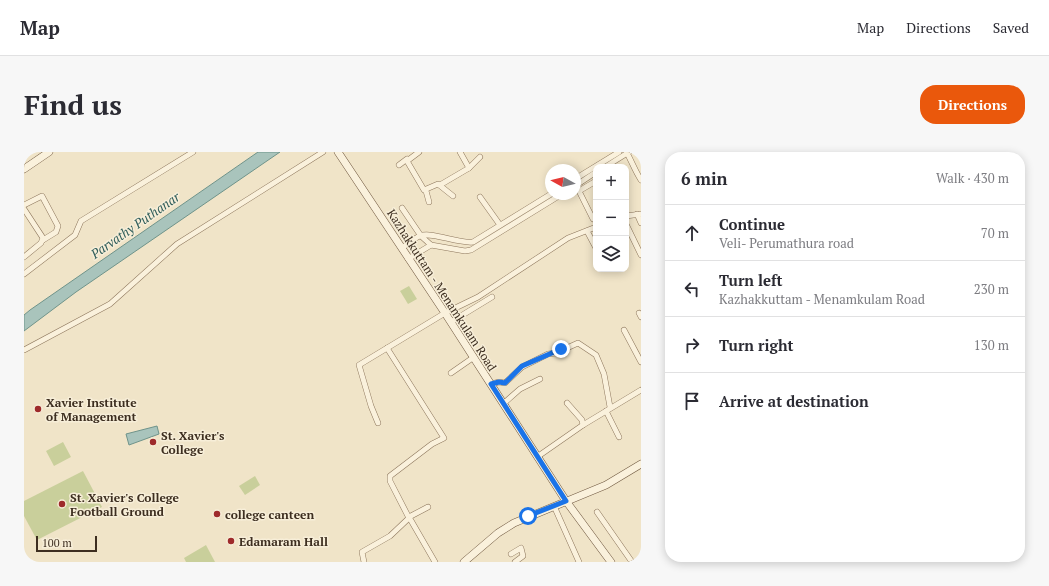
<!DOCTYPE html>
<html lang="en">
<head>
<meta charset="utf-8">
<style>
  body { margin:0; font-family:"PT Serif",serif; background:#f7f7f7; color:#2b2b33 }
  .controls { position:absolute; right:12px; top:12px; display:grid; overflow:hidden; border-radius:8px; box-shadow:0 2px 10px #0003 }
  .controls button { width:36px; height:36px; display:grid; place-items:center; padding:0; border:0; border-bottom:1px solid #e1e1e2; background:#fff; color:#2b2b33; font:20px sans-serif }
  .compass { position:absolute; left:521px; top:12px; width:36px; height:36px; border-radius:50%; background:#fff; box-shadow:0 2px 10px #0003; rotate:278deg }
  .scale { position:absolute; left:12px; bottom:10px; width:61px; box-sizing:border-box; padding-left:4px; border:2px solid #3d2e20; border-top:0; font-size:11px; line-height:14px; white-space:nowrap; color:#3d2e20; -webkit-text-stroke:3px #f7eed8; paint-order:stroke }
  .stop { position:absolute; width:12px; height:12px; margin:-9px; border:3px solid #1a73e8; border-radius:50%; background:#fff }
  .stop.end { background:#1a73e8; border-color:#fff; box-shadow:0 1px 4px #0008 }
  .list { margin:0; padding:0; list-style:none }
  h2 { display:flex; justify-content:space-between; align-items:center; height:52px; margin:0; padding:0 16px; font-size:17px }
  h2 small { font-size:13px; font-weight:400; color:#7c7c81 }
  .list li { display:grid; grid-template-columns:26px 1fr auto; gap:12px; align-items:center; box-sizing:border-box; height:56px; padding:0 16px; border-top:1px solid #e1e1e2 }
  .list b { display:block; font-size:15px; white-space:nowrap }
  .list p { margin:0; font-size:13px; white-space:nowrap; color:#7c7c81 }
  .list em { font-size:13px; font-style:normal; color:#7c7c81 }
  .icon { flex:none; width:22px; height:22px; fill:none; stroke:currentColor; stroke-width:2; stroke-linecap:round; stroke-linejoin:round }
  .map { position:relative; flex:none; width:617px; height:410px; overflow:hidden; border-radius:16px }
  header { display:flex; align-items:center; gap:24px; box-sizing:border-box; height:56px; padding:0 20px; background:#fff; border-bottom:1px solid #e1e1e2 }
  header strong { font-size:19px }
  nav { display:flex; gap:22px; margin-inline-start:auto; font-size:14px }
  .intro { display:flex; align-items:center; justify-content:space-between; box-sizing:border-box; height:96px; padding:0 24px }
  h1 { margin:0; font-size:28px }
  .button { padding:10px 18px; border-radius:16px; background:#ea580c; color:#fff; font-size:14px; font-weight:700 }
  main { display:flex; gap:24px; padding:0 24px }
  aside { flex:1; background:#fff; border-radius:16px; box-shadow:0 2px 10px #0003 }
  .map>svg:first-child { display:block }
  .green { fill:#c9cf9b }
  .water { fill:#a9c4bc; stroke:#6f938a }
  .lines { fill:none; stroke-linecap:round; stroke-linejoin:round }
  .street-casing { stroke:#8d765c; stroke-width:6 }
  .secondary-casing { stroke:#6f573f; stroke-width:8 }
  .street { stroke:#faf1dc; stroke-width:5 }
  .secondary { stroke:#faf1dc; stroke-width:7 }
  .route { stroke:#1a73e8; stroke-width:5 }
  .poi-dot { fill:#9e2a2b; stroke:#f7eed8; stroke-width:1.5 }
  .labels { text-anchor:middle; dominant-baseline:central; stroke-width:3; stroke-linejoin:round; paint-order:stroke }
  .street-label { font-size:12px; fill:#3d2e20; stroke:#f7eed8 }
  .poi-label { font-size:12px; font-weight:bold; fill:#3d2e20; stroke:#f7eed8; text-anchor:start }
  .water-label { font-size:13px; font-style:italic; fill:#2f5d5a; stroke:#f7eed8 }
</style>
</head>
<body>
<header>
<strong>Map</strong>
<nav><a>Map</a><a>Directions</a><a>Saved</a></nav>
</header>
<div class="intro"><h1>Find us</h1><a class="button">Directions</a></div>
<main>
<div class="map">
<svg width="617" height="410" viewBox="0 0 617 410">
  <rect width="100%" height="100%" fill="#f0e4c8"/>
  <!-- green -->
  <g class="green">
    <path d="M385,134l8,13 -9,5 -8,-13z"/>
    <path d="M39,290l8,15 -17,9 -8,-15z"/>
    <path d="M59,319l19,36 -65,33 -13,-24v-15z"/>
    <path d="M231,324l5,9 -15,10 -6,-9z"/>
    <path d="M182,393l9,17h-29l-2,-4z"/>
  </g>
  <!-- water -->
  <g class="water">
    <path d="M234,0h22l-204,140 -52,39v-16l6,-5z"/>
    <path d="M133,274l2,8 -30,11 -3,-11z"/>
  </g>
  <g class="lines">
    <defs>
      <g id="street">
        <path d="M395,0l-12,9 17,29 14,-6 15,12"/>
        <path d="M603,1c5,9 8,18 14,27"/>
        <path d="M375,13l8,-6"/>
        <path d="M581,15l24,-15"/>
        <path d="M445,16l11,-11"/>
        <path d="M551,27l44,-27"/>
        <path d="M416,33l29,-17 -9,-16"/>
        <path d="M551,34l21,-14"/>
        <path d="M402,39l3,11"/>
        <path d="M456,45l20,28"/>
        <path d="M0,53l18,-9 16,30 -2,6 -13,8"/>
        <path d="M378,56l19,28 10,9"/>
        <path d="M0,57l19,29 -2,5 -17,14"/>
        <path d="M613,62l4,9"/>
        <path d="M602,64l15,-2"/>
        <path d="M569,67l-14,-28 17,-10"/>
        <path d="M602,72l15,31"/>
        <path d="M563,79l9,17"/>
        <path d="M378,96c6,-4 12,-10 18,-12 11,-5 38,8 53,6l78,-48"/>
        <path d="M384,107l23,-14 34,6 6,-1 91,-56"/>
        <path d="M0,122l51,-39 6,-14 112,-69"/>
        <path d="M615,161l2,4"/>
        <path d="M427,170l41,-25"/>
        <path d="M600,178l17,32"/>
        <path d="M0,198l86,-46 67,-60 146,-92"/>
        <path d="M427,221l23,-16"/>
        <path d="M467,232l8,-2 6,1 17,-16 26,-13 8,-1 22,-10 18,12 8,19 6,33"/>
        <path d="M543,251l15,17 1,5"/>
        <path d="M479,252l17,-15 20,-10"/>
        <path d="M582,259l13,26"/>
        <path d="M354,271l-7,-17 -12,-41 86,-52 33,-16 90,-59 28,-11"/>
        <path d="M513,305l46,-32 58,-35"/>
        <path d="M530,354l25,56"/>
        <path d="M404,355l-19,10 26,45"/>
        <path d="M573,360l35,50"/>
        <path d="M487,402l10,-6 2,8 -8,6"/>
        <path d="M340,410l-2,-10 28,-16 19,-18 -19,-37v-5l42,-32 12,-6 -57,-90"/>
      </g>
      <g id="secondary">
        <path d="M314,0l107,161 121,188 45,61"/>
        <path d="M0,17l25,-17"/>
        <path d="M440,410l34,-29 16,-10 92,-38 35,-21"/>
      </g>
    </defs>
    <!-- street casing -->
    <use href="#street" class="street-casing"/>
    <!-- secondary casing -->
    <use href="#secondary" class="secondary-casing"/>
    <!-- street -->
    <use href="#street" class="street"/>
    <!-- secondary -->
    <use href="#secondary" class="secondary"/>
  </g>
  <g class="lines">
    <!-- route -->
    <path class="route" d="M504,364l38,-15 -75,-117 8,-2 6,1 17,-17 39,-17"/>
  </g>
  <!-- markers -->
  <g class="poi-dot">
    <circle cx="14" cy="257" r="4"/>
    <circle cx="129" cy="290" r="4"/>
    <circle cx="38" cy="352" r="4"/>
    <circle cx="193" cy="362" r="4"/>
    <circle cx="207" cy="389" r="4"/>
  </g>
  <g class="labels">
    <!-- street labels -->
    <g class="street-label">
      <text transform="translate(418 138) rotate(57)">Kazhakkuttam - Menamkulam Road</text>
    </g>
    <!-- poi labels -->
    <g class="poi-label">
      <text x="22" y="250">Xavier Institute<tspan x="22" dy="14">of Management</tspan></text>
      <text x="137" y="283">St. Xavier's<tspan x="137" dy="14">College</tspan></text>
      <text x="46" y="345">St. Xavier's College<tspan x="46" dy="14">Football Ground</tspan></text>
      <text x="201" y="362">college canteen</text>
      <text x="215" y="389">Edamaram Hall</text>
    </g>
    <!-- water labels -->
    <g class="water-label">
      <text transform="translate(111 73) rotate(-35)">Parvathy Puthanar</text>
    </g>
  </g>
</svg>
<div class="controls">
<button>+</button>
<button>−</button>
<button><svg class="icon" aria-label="layers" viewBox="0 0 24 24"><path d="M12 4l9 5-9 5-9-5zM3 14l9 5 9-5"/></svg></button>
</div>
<svg class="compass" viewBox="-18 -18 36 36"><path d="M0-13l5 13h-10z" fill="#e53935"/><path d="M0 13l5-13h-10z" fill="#7c7c81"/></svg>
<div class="scale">100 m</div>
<div class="stop" style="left:504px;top:364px"></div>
<div class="stop end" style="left:537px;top:197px"></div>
</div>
<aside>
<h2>6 min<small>Walk · 430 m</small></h2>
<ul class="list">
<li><svg class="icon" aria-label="ahead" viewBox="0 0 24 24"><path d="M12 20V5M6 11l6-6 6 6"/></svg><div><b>Continue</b><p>Veli- Perumathura road</p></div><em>70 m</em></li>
<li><svg class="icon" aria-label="left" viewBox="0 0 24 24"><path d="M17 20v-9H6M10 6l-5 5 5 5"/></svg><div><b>Turn left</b><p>Kazhakkuttam - Menamkulam Road</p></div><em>230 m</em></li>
<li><svg class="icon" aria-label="right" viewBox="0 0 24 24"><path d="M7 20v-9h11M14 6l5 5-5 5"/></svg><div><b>Turn right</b></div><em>130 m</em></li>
<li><svg class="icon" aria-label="arrive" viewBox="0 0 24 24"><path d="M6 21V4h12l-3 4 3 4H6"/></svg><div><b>Arrive at destination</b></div></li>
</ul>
</aside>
</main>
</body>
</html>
